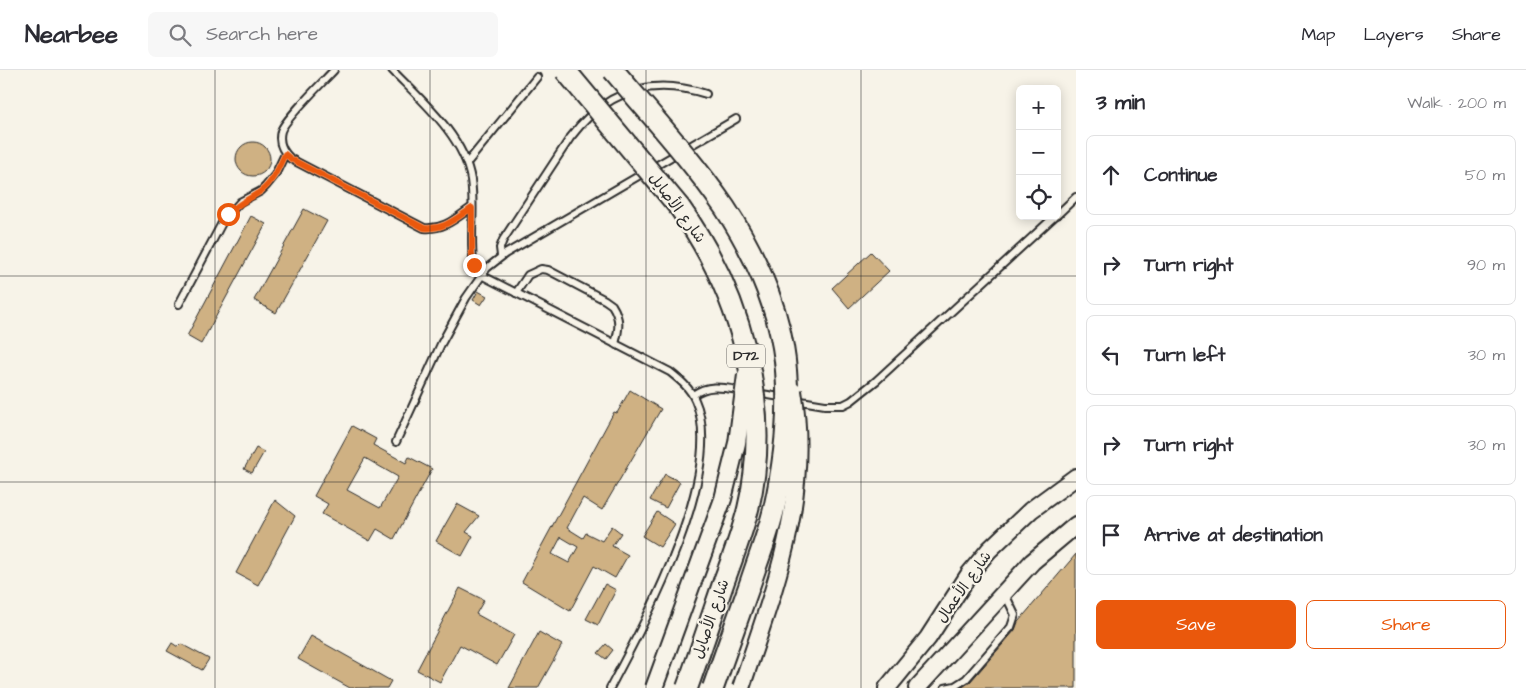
<!DOCTYPE html>
<html lang="en">
<head>
<meta charset="utf-8">
<style>
  body { margin:0; font-family:"Architects Daughter","Playpen Sans Arabic",sans-serif; background:#f7f7f7; color:#2b2b33 }
  .controls { position:absolute; right:15px; top:15px; display:grid; overflow:hidden; border-radius:8px; box-shadow:0 2px 12px #0003 }
  .controls button { width:45px; height:45px; display:grid; place-items:center; padding:0; border:0; border-bottom:1px solid #e1e1e2; background:#fff; color:#2b2b33; font:25px sans-serif }
  .stop { position:absolute; width:15px; height:15px; margin:-11px; border:4px solid #ea580c; border-radius:50%; background:#fff }
  .stop.end { background:#ea580c; border-color:#fff; box-shadow:0 1px 5px #0008 }
  .list { margin:0; padding:0; list-style:none }
  h2 { display:flex; justify-content:space-between; align-items:center; height:65px; margin:0; padding:0 20px; font-size:21px }
  h2 small { font-size:16px; font-weight:400; color:#7c7c81 }
  .list li { display:grid; grid-template-columns:32px 1fr auto; gap:15px; align-items:center; box-sizing:border-box; height:80px; margin:0 10px 10px; padding:0 10px; border:1px solid #e1e1e2; border-radius:8px }
  .list b { display:block; font-size:19px; white-space:nowrap }
  .list em { font-size:16px; font-style:normal; color:#7c7c81 }
  .actions { display:flex; gap:10px; padding:15px 20px }
  .actions a { flex:1; padding:11px 0; border:1px solid #ea580c; border-radius:8px; text-align:center; font-size:18px; color:#ea580c }
  .actions .main { background:#ea580c; color:#fff }
  .icon { flex:none; width:28px; height:28px; fill:none; stroke:currentColor; stroke-width:2; stroke-linecap:round; stroke-linejoin:round }
  .map { position:relative; flex:none; width:1076px; height:618px; overflow:hidden }
  header { display:flex; align-items:center; gap:30px; box-sizing:border-box; height:70px; padding:0 25px; background:#fff; border-bottom:1px solid #e1e1e2 }
  header strong { font-size:24px }
  nav { display:flex; gap:28px; margin-inline-start:auto; font-size:18px }
  .search { width:350px; height:45px; background:#f7f7f7; display:flex; align-items:center; gap:12px; box-sizing:border-box; padding:0 18px; border-radius:8px; color:#7c7c81; font-size:19px }
  main { display:flex }
  aside { flex:1; background:#fff }
  .map>svg:first-child { display:block }
  .building { fill:#cfb183; stroke:#2b2b2b; fill-rule:evenodd }
  .lines { fill:none; stroke-linecap:round; stroke-linejoin:round }
  .service-casing { stroke:#2b2b2b; stroke-width:10 }
  .tertiary-casing { stroke:#2b2b2b; stroke-width:20 }
  .service { stroke:#f7f3e8; stroke-width:6 }
  .tertiary { stroke:#f7f3e8; stroke-width:16 }
  .tertiary-bridge-casing { stroke:#2b2b2b; stroke-width:20; stroke-linecap:butt }
  .primary-bridge-casing { stroke:#2b2b2b; stroke-width:24; stroke-linecap:butt }
  .tertiary-bridge { stroke:#f7f3e8; stroke-width:16 }
  .primary-bridge { stroke:#f7f3e8; stroke-width:20 }
  .route { stroke:#ea580c; stroke-width:6 }
  .grid { fill:none; stroke:#2b2b2b; stroke-width:1; stroke-opacity:0.55 }
  .labels { text-anchor:middle; dominant-baseline:central; stroke-width:4.5; stroke-linejoin:round; paint-order:stroke }
  .shield { fill:#f7f3e8; stroke:#686764; stroke-width:1 }
  .shield-label { font-size:14px; font-weight:bold; fill:#2b2b2b }
  .street-label { font-size:15px; fill:#2b2b2b; stroke:#f7f3e8 }
</style>
</head>
<body>
<header>
<strong>Nearbee</strong>
<div class="search"><svg class="icon" aria-label="search" viewBox="0 0 24 24"><circle cx="10" cy="10" r="6"/><path d="M15 15l6 6"/></svg>Search here</div>
<nav><a>Map</a><a>Layers</a><a>Share</a></nav>
</header>
<main>
<div class="map">
<svg width="1076" height="618" viewBox="0 0 1076 618">
  <rect width="100%" height="100%" fill="#f7f3e8"/>
  <filter id="ink" filterUnits="userSpaceOnUse"><feTurbulence type="fractalNoise" baseFrequency=".02" numOctaves="2"/><feDisplacementMap in="SourceGraphic" scale="10" xChannelSelector="R" yChannelSelector="G"/><feConvolveMatrix kernelMatrix="1 2 1 2 8 2 1 2 1" color-interpolation-filters="sRGB"/></filter>
  <g filter="url(#ink)">
    <!-- building -->
    <g class="building">
      <circle cx="253" cy="89" r="17"/>
      <path d="M304,139l23,12 -51,92 -22,-13z"/>
      <path d="M251,146l15,8 -65,120 -14,-8z"/>
      <path d="M871,182l18,19 -40,37 -17,-20z"/>
      <path d="M478,221l9,5 -6,9 -8,-5z"/>
      <path d="M630,320l31,19 -59,101 -19,-12 -16,30 16,10 3,-5 16,8 10,-15 9,7 -9,13 16,9 -13,23 -21,-12 -24,45 -48,-29 92,-170 3,1zM561,467l17,10 -9,16 -17,-9z"/>
      <path d="M352,356l24,13 -3,6 33,18 3,-6 23,12 -38,70 -17,-10 -7,12 -48,-27 6,-10 -14,-8zM365,388l33,19 -18,31 -33,-18z"/>
      <path d="M256,378l8,4 -12,21 -8,-4z"/>
      <path d="M665,404l15,8 -14,26 -16,-8z"/>
      <path d="M275,430l20,16 -37,69 -22,-12z"/>
      <path d="M457,434l22,12 -13,16 7,4 -11,20 -26,-15z"/>
      <path d="M657,442l18,12 -15,23 -18,-11z"/>
      <path d="M1076,484v134h-115l9,-6 45,-52 3,-8z"/>
      <path d="M605,514l11,6 -18,35 -12,-6z"/>
      <path d="M460,518l24,12 -8,14 38,21 -17,30 -37,-20 -20,37 -23,-12z"/>
      <path d="M539,562l23,13 -24,43h-29z"/>
      <path d="M311,566l80,45 -4,7h-37l-52,-29z"/>
      <path d="M172,573l6,4 3,-3 28,15 -7,11 -35,-19z"/>
      <path d="M606,574l7,6 -7,9 -8,-6z"/>
    </g>
    <g class="lines">
      <defs>
        <g id="service">
          <path d="M334,0c-11,12 -49,49 -53,61 -3,11 1,20 10,28l133,69c20,2 32,-10 48,-21"/>
          <path d="M392,0c30,31 72,66 79,110 4,26 -1,54 2,80l4,10 8,7 185,95c10,8 20,16 25,28 32,71 -51,224 -85,288"/>
          <path d="M467,93l70,-86"/>
          <path d="M1057,145l19,-18"/>
          <path d="M501,186l-1,-8 3,-8 67,-102c35,-47 80,-62 136,-44"/>
          <path d="M516,223l12,-18 13,-6 7,1 57,30 7,5c9,14 7,24 3,39"/>
          <path d="M179,234l44,-83 17,-19 21,-11 5,-5 9,-11 10,-21"/>
          <path d="M756,323l30,5"/>
          <path d="M693,325c16,-12 32,-7 51,-4"/>
          <path d="M795,330l30,5h18l8,-4 25,-20 179,-165"/>
          <path d="M396,372l45,-98 25,-46 21,-30 18,-14 231,-135"/>
          <path d="M945,618l10,-2 11,-7 45,-52 4,-12 -10,-21"/>
        </g>
        <g id="tertiary">
          <path d="M887,618l41,-50 42,-65 19,-23 42,-40 45,-33"/>
          <path d="M917,618l115,-126 44,-37"/>
        </g>
      </defs>
      <!-- service casing -->
      <use href="#service" class="service-casing"/>
      <!-- tertiary casing -->
      <use href="#tertiary" class="tertiary-casing"/>
      <!-- service -->
      <use href="#service" class="service"/>
      <!-- tertiary -->
      <use href="#tertiary" class="tertiary"/>
      <defs>
        <g id="tertiary-bridge">
          <path d="M654,618l69,-189 14,-56 9,-68"/>
          <path d="M741,618c33,-99 70,-190 52,-297"/>
        </g>
        <g id="primary-bridge">
          <path d="M565,0l115,138c60,84 93,198 68,301 -6,24 -15,48 -24,72 -12,35 -24,71 -37,107"/>
          <path d="M613,0c38,45 79,90 112,138 27,41 50,91 58,139 9,52 2,112 -9,162 -6,25 -15,48 -23,72 -13,36 -25,71 -38,107"/>
        </g>
      </defs>
      <!-- tertiary-bridge casing -->
      <use href="#tertiary-bridge" class="tertiary-bridge-casing"/>
      <!-- primary-bridge casing -->
      <use href="#primary-bridge" class="primary-bridge-casing"/>
      <!-- tertiary-bridge -->
      <use href="#tertiary-bridge" class="tertiary-bridge"/>
      <!-- primary-bridge -->
      <use href="#primary-bridge" class="primary-bridge"/>
    </g>
  </g>
  <g class="lines" filter="url(#ink)">
    <!-- route -->
    <path class="route" d="M228,144c10,-11 22,-15 33,-23 12,-9 18,-24 24,-37l6,5 133,69c20,2 32,-10 48,-20v47l2,10"/>
  </g>
  <!-- grid -->
  <path class="grid" d="M215,0v618M430,0v618M646,0v618M861,0v618M0,206h1076M0,412h1076"/>
  <g class="labels">
    <!-- shield labels -->
    <rect class="shield" x="727" y="274.5" width="38" height="23" rx="4"/>
    <g class="shield-label">
      <text x="746" y="286">D72</text>
    </g>
    <!-- street labels -->
    <g class="street-label">
      <text transform="translate(677 138) rotate(53)">شارع الأصايل</text>
      <text transform="translate(964 517) rotate(-55)">شارع الأعمال</text>
      <text transform="translate(711 549) rotate(-71)">شارع الأصايل</text>
    </g>
  </g>
</svg>
<div class="controls">
<button>+</button>
<button>−</button>
<button><svg class="icon" aria-label="locate" viewBox="0 0 24 24"><circle cx="12" cy="12" r="6"/><path d="M12 2v4M12 18v4M2 12h4M18 12h4"/></svg></button>
</div>
<div class="stop" style="left:228px;top:144px"></div>
<div class="stop end" style="left:474px;top:195px"></div>
</div>
<aside>
<h2>3 min<small>Walk · 200 m</small></h2>
<ul class="list">
<li><svg class="icon" aria-label="ahead" viewBox="0 0 24 24"><path d="M12 20V5M6 11l6-6 6 6"/></svg><div><b>Continue</b></div><em>50 m</em></li>
<li><svg class="icon" aria-label="right" viewBox="0 0 24 24"><path d="M7 20v-9h11M14 6l5 5-5 5"/></svg><div><b>Turn right</b></div><em>90 m</em></li>
<li><svg class="icon" aria-label="left" viewBox="0 0 24 24"><path d="M17 20v-9H6M10 6l-5 5 5 5"/></svg><div><b>Turn left</b></div><em>30 m</em></li>
<li><svg class="icon" aria-label="right" viewBox="0 0 24 24"><path d="M7 20v-9h11M14 6l5 5-5 5"/></svg><div><b>Turn right</b></div><em>30 m</em></li>
<li><svg class="icon" aria-label="arrive" viewBox="0 0 24 24"><path d="M6 21V4h12l-3 4 3 4H6"/></svg><div><b>Arrive at destination</b></div></li>
</ul>
<div class="actions"><a class="main">Save</a><a>Share</a></div>
</aside>
</main>
</body>
</html>
